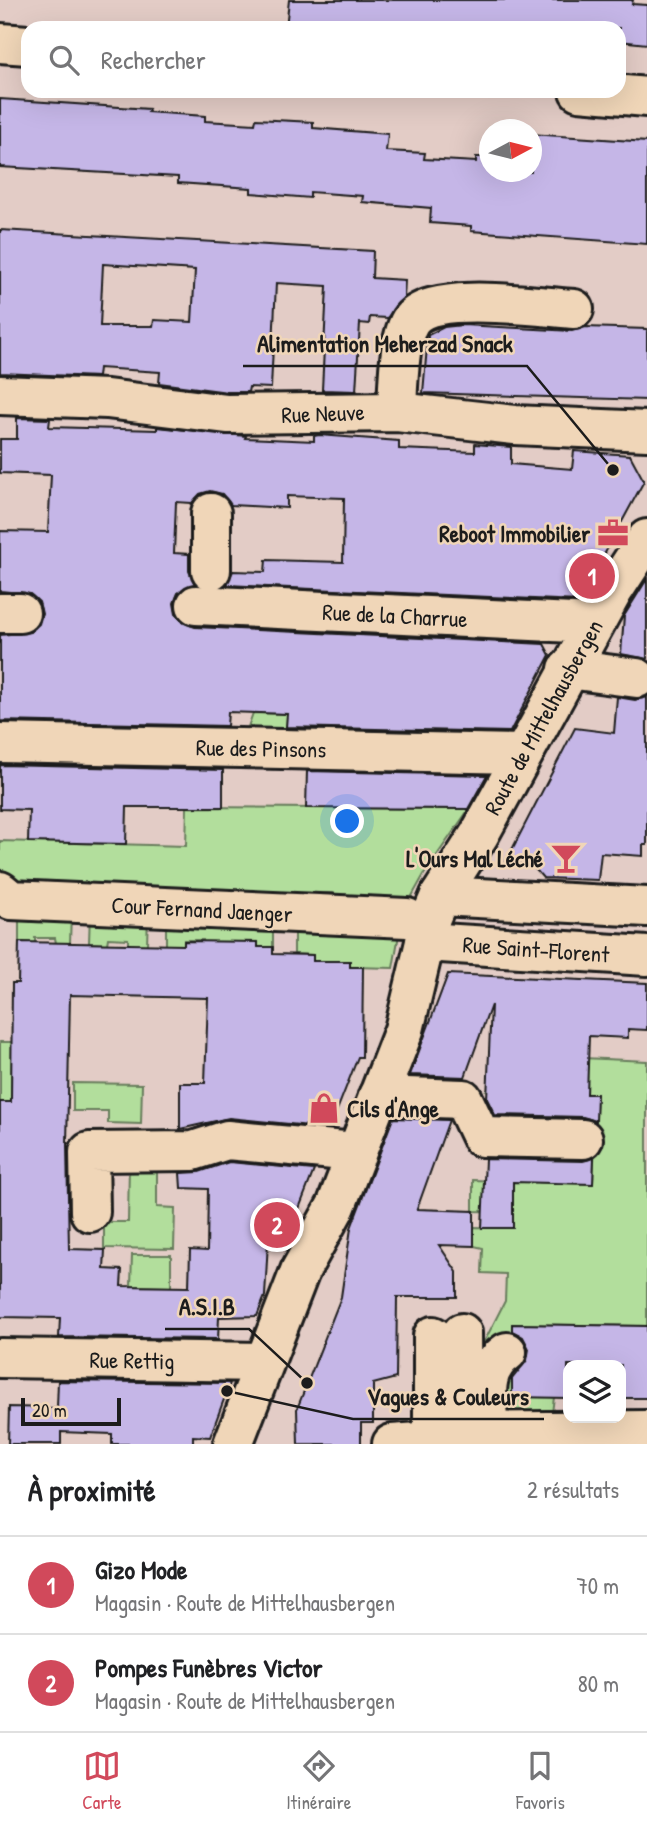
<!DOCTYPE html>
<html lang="fr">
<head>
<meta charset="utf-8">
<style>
  body { margin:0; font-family:"Patrick Hand",sans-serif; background:#f6f6f6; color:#202124 }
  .controls { position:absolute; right:21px; bottom:21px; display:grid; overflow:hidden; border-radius:14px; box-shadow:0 7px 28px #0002 }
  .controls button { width:63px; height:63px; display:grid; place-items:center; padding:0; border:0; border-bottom:2px solid #e0e0e0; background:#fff; color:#202124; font:35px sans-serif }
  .compass { position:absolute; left:479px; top:119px; width:63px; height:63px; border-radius:50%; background:#fff; box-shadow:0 7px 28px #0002; rotate:83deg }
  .scale { position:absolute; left:21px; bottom:18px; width:100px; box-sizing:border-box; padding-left:7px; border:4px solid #1c1c1c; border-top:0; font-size:19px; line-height:24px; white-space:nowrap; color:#1c1c1c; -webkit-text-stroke:5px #f0d6b8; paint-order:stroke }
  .you { position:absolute; left:348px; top:822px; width:24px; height:24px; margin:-18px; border:5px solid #fff; border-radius:50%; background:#1a73e8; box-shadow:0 0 0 10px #1a73e833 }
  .badge { display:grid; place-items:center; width:46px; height:46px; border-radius:50%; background:#d1495b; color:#fff; font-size:23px; font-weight:700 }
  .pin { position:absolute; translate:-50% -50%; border:4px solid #fff; box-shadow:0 2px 7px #0006 }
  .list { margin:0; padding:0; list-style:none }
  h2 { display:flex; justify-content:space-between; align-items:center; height:91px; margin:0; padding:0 28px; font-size:30px }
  h2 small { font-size:23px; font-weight:400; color:#757577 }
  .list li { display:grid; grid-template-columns:46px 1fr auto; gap:21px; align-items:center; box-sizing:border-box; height:98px; padding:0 28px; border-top:2px solid #e0e0e0 }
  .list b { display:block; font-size:26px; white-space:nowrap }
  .list p { margin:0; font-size:23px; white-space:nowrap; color:#757577 }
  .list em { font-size:23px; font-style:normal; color:#757577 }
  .icon { flex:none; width:38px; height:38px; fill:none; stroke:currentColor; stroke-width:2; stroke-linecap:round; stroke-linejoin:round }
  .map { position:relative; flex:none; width:647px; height:1444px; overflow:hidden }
  .search { position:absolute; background:#fff; box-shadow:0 7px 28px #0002; left:21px; right:21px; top:21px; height:77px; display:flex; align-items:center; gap:18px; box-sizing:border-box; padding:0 24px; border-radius:21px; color:#757577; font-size:26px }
  .sheet { height:287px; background:#fff }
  nav { display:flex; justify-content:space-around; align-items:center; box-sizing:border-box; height:98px; border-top:2px solid #e0e0e0; background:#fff; font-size:19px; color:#757577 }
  nav a { display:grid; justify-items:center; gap:4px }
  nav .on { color:#d1495b }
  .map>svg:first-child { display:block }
  .green { fill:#b2de9c; stroke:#677d5c; stroke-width:2 }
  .building { fill:#c5b6e7; stroke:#1c1c1c; stroke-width:2; fill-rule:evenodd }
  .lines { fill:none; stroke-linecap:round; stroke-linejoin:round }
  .minor-casing { stroke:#1c1c1c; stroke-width:44 }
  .minor { stroke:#f0d6b8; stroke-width:38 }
  .labels { text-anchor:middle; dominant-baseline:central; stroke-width:5; stroke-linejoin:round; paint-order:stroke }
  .street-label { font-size:23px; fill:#1c1c1c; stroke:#f0d6b8 }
  .poi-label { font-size:23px; font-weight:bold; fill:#1c1c1c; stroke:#f0d6b8; text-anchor:end }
  .leader { fill:none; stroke:#1c1c1c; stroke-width:2.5 }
  .callout-dot { fill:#1c1c1c; stroke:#f0d6b8; stroke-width:2.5 }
  .callout-label { font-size:24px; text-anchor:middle; font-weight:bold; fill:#1c1c1c; stroke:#f0d6b8; stroke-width:5; stroke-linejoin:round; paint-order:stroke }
</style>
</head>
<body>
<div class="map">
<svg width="647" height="1444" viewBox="0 0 647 1444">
  <rect width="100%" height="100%" fill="#e3ccc6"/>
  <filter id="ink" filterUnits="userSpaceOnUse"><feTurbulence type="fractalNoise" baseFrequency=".0143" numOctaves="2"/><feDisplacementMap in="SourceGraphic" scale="14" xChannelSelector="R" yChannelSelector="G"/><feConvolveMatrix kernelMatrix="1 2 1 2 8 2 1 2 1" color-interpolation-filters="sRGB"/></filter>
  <g filter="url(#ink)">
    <!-- green -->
    <g class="green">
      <path d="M253,713l34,1 -1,25 -42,-1z"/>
      <path d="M187,807l282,2 -43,62 -19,34h-59l-15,-12 -144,-1 -189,-13v-38l186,5z"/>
      <path d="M71,913l-1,30h-14l-1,-5h-20v5l-16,-1v-25z"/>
      <path d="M90,913l58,1 -1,31h-19v-6l-20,-1 -1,6 -18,-1z"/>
      <path d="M166,915l107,11v21h-15v-5l-55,4v-6h-19v5h-18z"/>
      <path d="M294,927l106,2 -7,39 -80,-2 -1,-11 -18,-1z"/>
      <path d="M0,1042h12l-1,60h-11z"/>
      <path d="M539,1056l108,5v265l-135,-2v73h42l-2,16 -44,-1 -4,-2 -28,-52 29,-57 1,-27 -24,-1 1,-25 -9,-2v-19l38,1 1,-16 -40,-1v-31l120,4 4,-89 -110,-5z"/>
      <path d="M73,1083l69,1 -1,40 -33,-1v-12h-35z"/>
      <path d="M129,1164h28v43l18,1 -1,41 -70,-1v-26h24z"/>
      <path d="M132,1255h39v32l-40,-1z"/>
    </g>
    <!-- building -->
    <g class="building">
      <path d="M289,0h344l-1,4 15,1v39l-28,-3v-13h-333z"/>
      <path d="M0,99l149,10 -1,3 57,4v5l50,3 1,-5 57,3v6l75,6 -2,17 39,2 -1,6 52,3v-5h13v15h42v-38l116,8v102l-176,-13v-5l-41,-3 1,-15 -69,-6 1,-6 -53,-4v6l-59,-5v-5l-73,-5v-6l-178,-10z"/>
      <path d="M0,230l373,21 -1,27 33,2 -1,18 -17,20 -17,-1 -1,7 -9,-1 -4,68 -34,-1 5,-104 -51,-3 -5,105 -22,-1 -1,5h-20l-69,-9 1,-11 -61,-4 -1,9 -98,-4zM103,264l92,6 -3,52 -38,-2 -1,6h-53z"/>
      <path d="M463,325l109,6 13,-4 62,2v71l-224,-7 5,-58 16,-8z"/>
      <path d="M17,418l33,1 -1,8 108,3v-3l89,9 -1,2 69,3v-5l5,-1 80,6v8l76,3v-8l36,3v17l61,5 2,-18 56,4 14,26 -65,120 -353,-16 7,-14 32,1 1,-12 77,2 1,-64 -57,-2v12l-56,-3 -9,-11 -12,-3 -10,3 -8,9 -16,-1 -2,51 15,1v17l6,13 -17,9 -4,10 2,11 8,9 11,4 349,17 6,11 -40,77 -224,-5 1,-13 -59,-2 -1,14 -227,-5v-86l30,-3 9,-8 3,-10 -3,-12 -9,-8 -30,-3v-60l48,1 3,-57 -51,-2v-34h17z"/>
      <path d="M647,579v80l-26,-5 3,-38z"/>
      <path d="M617,697l18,3 12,-3v148h-4v11l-42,-3 -3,27 -55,-2 -12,-14 -26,-1 70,-135 39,5z"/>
      <path d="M0,765l223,5v37h-96l-1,37 -98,-2 1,-32 -29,-1z"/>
      <path d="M307,771l180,4 -19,34 -162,-1z"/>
      <path d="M184,941l74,1v5h15v7l40,1v6h37v6h13l-1,90h-4l-28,71 -101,-10 -49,11v-46h25l3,-85 -138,-3 -3,150 2,104 36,1 -1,19 18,1 -1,16 68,1 1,-37 17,1 1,-62 -27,-1 -1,-15 19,-1 30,-10 85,8 -28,72 -18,-1 -3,55 -8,20 -38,1 -1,22 -159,-2 1,-19 -60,-1v-215h11l1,-119h6l1,-41 165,3z"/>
      <path d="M448,974l199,9v47l-19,-1v9l-39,-2 -2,58h10l-1,27 -13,-4 -88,-2 -8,-16 4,-94 -26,72 -55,-2z"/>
      <path d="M393,1118l56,2 -32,89 57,2v35l-35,-1 18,27v25h-60l-1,81 -23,6v39h-12v21h-63l-1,-35 44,-112 10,-69z"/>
      <path d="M594,1158l-1,26 -80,-2v46h-31l3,-69 98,2z"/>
      <path d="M512,1324l135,2v72h-26v-33h-53v33l-56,-1v-18l15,-19 2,-11 -6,-12 -11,-6z"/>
      <path d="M58,1381l172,2 -20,54 -17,-1v8h-81v-10l-51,-2v12h-53l1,-37 48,1z"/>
    </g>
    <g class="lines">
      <defs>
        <g id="minor">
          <path d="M0,43l28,2"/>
          <path d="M579,91l68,6"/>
          <path d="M0,395l107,4 120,15 170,-2 118,13 132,6"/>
          <path d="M397,412c1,-24 1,-71 13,-91 20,-31 131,-14 164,-12"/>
          <path d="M211,570v-57"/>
          <path d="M196,605l398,19"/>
          <path d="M0,613h20"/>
          <path d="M568,669l69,9"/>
          <path d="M0,743l523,11"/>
          <path d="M0,891l11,9 396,18"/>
          <path d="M440,896l207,11"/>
          <path d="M425,942l222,14"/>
          <path d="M378,1096l85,3 18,38 102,2"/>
          <path d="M90,1212l-1,-60 104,-1 34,-11 128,12"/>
          <path d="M462,1333l1,99"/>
          <path d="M433,1336v105"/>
          <path d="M0,1358l264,4"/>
          <path d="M488,1422c-1,-27 -6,-53 19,-70"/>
          <path d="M233,1444l67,-173 36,-65 68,-176 27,-113 9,-21 39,-61 134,-244 34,-52"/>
          <path d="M392,1444l41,-3 30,-9 184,-2"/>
        </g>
      </defs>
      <!-- minor casing -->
      <use href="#minor" class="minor-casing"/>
      <!-- minor -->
      <use href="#minor" class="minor"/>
    </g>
  </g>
  <!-- icons -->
  <defs>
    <symbol id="office-bare" viewBox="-9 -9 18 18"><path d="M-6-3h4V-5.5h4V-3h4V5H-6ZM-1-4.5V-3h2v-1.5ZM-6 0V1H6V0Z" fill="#d1495b" stroke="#f0d6b8" stroke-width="2.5" paint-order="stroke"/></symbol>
    <symbol id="bar-bare" viewBox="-9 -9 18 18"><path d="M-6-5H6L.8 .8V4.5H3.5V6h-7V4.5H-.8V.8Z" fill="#d1495b" stroke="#f0d6b8" stroke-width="2.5" paint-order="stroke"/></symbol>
    <symbol id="shop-bare" viewBox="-9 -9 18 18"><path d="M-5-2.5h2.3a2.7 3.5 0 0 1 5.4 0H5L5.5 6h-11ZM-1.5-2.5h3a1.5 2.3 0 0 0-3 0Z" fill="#d1495b" stroke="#f0d6b8" stroke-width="2.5" paint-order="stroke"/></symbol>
  </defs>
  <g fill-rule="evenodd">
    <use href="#office-bare" x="591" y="511" width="44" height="44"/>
    <use href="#bar-bare" x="544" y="836" width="44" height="44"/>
    <use href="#shop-bare" x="302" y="1086" width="44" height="44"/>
  </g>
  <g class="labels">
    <!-- street labels -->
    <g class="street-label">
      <text transform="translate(323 413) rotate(-2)">Rue Neuve</text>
      <text transform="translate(395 615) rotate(3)">Rue de la Charrue</text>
      <text transform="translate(543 717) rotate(-61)">Route de Mittelhausbergen</text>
      <text transform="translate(261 748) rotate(1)">Rue des Pinsons</text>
      <text transform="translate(202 909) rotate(3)">Cour Fernand Jaenger</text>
      <text transform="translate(536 949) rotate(4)">Rue Saint-Florent</text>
      <text transform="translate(132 1360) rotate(1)">Rue Rettig</text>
    </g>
    <!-- poi labels -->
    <g class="poi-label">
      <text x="590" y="533">Reboot Immobilier</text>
      <text x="543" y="858">L'Ours Mal Léché</text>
      <text x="347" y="1108" text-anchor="start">Cils d'Ange</text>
    </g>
  </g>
  <!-- callouts -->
  <path class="leader" d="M613 470L527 366H243M307 1383L249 1329H165M227 1391L353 1419H544"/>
  <g class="callout-dot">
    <circle cx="613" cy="470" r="7"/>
    <circle cx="307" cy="1383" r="7"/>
    <circle cx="227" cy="1391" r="7"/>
  </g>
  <g class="callout-label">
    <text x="385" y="352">Alimentation Meherzad Snack</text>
    <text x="207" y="1315">A.S.I.B</text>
    <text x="448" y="1405">Vagues &amp; Couleurs</text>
  </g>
</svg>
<div class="controls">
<button><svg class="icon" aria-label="layers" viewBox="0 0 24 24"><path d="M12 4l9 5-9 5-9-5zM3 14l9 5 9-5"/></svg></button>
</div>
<svg class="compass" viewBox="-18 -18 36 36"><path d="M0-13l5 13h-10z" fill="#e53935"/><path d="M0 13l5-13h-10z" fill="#757577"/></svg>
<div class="scale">20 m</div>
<div class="you"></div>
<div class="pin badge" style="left:592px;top:576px">1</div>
<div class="pin badge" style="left:277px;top:1225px">2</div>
<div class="search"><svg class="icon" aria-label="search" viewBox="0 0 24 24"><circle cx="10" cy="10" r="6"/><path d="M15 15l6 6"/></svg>Rechercher</div>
</div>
<section class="sheet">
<h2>À proximité<small>2 résultats</small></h2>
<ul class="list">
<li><span class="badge">1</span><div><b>Gizo Mode</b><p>Magasin · Route de Mittelhausbergen</p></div><em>70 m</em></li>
<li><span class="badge">2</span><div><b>Pompes Funèbres Victor</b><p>Magasin · Route de Mittelhausbergen</p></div><em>80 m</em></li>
</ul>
</section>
<nav>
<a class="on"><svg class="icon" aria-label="map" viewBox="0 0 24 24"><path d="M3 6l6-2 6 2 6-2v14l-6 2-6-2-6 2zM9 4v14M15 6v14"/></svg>Carte</a>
<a><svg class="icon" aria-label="directions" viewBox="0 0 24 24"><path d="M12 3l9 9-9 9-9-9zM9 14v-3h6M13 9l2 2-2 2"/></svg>Itinéraire</a>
<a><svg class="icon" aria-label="saved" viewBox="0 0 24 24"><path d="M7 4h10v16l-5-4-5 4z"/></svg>Favoris</a>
</nav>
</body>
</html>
